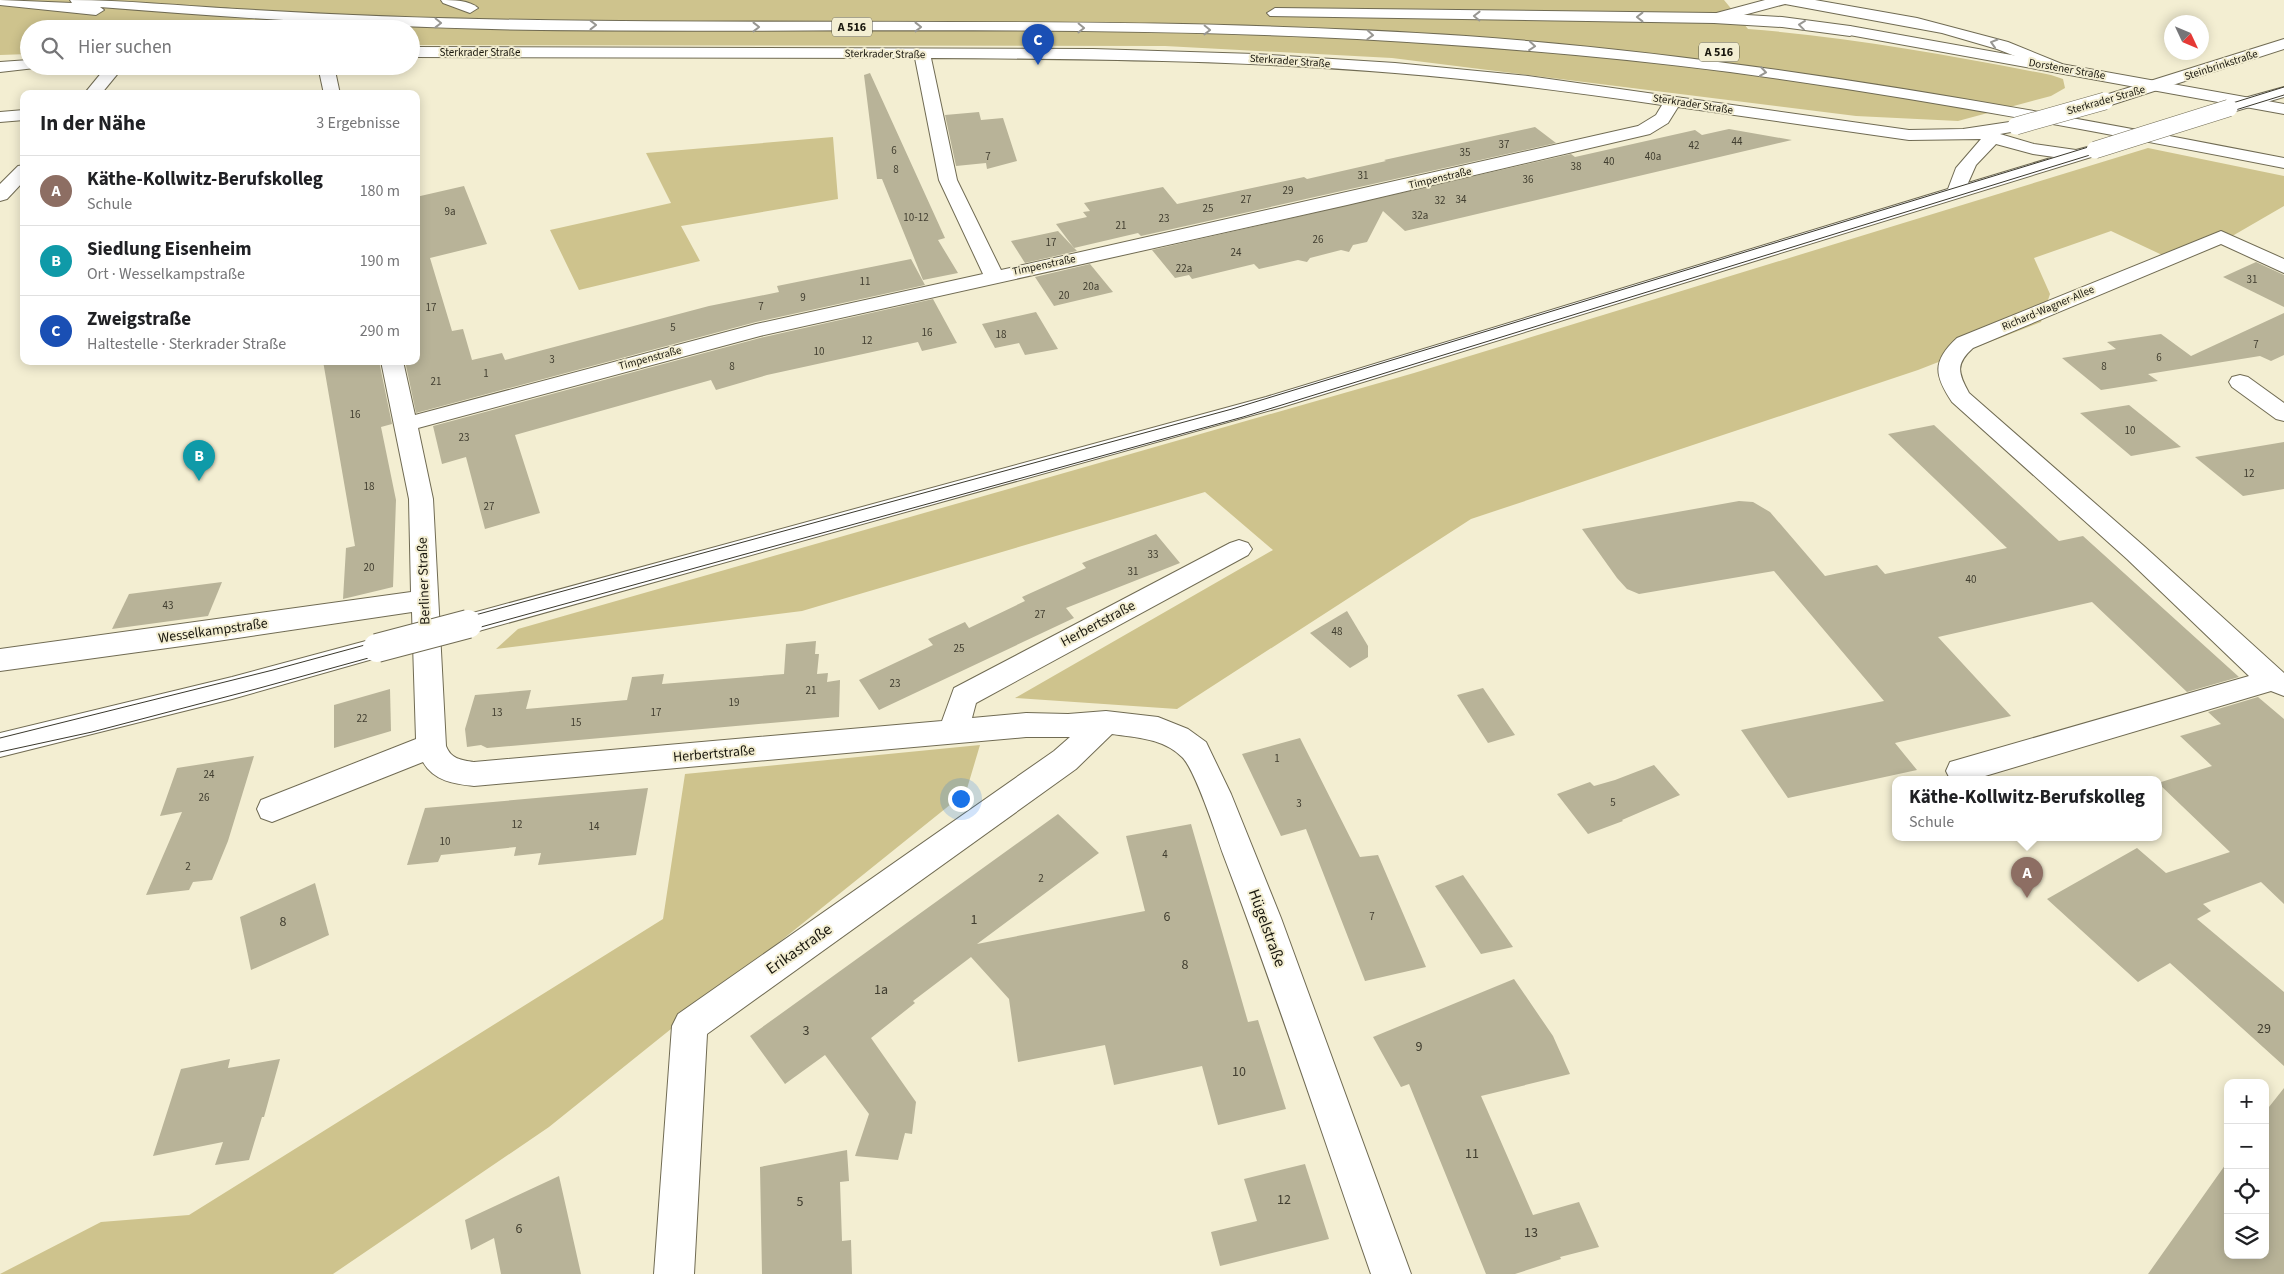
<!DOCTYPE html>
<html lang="de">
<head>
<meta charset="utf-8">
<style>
  body { margin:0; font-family:"Source Sans 3",sans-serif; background:#f6f6f6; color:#202124 }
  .controls { position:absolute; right:15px; bottom:15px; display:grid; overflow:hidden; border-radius:10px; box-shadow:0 2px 12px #0003 }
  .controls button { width:45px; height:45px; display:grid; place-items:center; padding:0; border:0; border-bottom:1px solid #e0e0e0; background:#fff; color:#202124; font:25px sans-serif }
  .compass { position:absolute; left:2164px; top:15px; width:45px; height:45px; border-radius:50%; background:#fff; box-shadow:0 2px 12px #0003; rotate:134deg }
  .you { position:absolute; left:960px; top:798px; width:18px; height:18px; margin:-12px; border:4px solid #fff; border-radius:50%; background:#1a73e8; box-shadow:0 0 0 8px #1a73e833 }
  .badge { display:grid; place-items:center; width:32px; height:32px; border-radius:50%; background:#1a73e8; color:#fff; font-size:16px; font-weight:700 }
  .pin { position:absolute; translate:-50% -41px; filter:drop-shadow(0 1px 2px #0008) }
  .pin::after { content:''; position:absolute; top:26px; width:18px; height:15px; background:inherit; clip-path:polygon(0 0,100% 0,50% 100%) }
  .popup { position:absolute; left:1892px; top:776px; width:270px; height:65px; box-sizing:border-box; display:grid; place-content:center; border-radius:10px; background:#fff; filter:drop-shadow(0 1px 4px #0005); font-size:16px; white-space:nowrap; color:#757577 }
  .popup b { font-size:19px; color:#202124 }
  .popup::after { content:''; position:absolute; left:50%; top:100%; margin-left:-10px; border:10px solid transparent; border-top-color:#fff }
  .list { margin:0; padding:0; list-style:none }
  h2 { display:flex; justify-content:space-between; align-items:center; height:65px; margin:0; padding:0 20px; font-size:21px }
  h2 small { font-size:16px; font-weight:400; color:#757577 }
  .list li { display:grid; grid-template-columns:32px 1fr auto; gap:15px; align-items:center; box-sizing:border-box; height:70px; padding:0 20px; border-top:1px solid #e0e0e0 }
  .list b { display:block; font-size:19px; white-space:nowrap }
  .list p { margin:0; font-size:16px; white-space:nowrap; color:#757577 }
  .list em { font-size:16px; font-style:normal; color:#757577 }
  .icon { flex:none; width:28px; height:28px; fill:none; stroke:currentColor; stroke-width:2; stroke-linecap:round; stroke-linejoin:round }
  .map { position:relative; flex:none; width:2284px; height:1274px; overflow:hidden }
  .search { position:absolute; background:#fff; box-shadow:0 2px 12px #0003; left:20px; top:20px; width:400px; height:55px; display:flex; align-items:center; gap:12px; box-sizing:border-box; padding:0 18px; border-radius:28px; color:#757577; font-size:19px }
  .panel { position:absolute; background:#fff; box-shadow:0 2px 12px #0003; left:20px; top:90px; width:400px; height:275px; border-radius:10px }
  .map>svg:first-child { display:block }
  .green { fill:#cec38d }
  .building { fill:#b8b398 }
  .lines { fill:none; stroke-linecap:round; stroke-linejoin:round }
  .minor-casing { stroke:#706b53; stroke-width:2 }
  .major-casing { stroke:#706b53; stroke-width:2 }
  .highway-casing { stroke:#706b53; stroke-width:2 }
  .minor { fill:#fff; fill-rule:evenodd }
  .major { fill:#fff; fill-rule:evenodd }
  .highway { fill:#fff; fill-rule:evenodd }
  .tram { stroke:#3a382c; stroke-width:1 }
  .minor-bridge-far1-casing { stroke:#706b53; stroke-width:18; stroke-linecap:butt }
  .minor-bridge-casing { stroke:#706b53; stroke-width:30; stroke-linecap:butt }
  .minor-bridge-far1 { stroke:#fff; stroke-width:17 }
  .minor-bridge { stroke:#fff; stroke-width:28 }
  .oneway { stroke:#989793 }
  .labels { text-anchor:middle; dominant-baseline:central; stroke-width:4; stroke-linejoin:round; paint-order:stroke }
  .far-street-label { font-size:11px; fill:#19170e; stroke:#f3eed2 }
  .number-label { font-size:11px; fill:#413e30 }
  .shield { fill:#f3eed2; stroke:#5a5849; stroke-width:1 }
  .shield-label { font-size:12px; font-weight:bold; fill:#19170e }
  .street-label { font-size:14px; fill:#19170e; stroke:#f3eed2 }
  .near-number-label { font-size:14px; fill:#413e30 }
  .near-street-label { font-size:16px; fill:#19170e; stroke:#f3eed2 }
</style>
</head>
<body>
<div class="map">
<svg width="2284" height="1274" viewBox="0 0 2284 1274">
  <rect width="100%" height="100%" fill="#f3eed2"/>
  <!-- green -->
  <g class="green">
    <path d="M0,0h1724l24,29c102,8 202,26 303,46l12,4 2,9 -14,8 -93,25 -102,-5 -464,-58 -227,-12 -754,-1v-16h-382v25l-29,1z"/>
    <path d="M833,137l5,62 -157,27 19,35 -121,29 -29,-60 121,-27 -25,-50z"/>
    <path d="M2148,148l136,28v30l-50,29 -59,26 -64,-30 -77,27 16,36 -9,28 -123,48 -447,149 -294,190 -162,-11 258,-148 -68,-58 -403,119 -306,38 22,-20 896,-256z"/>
    <path d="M980,745l-14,47 -417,335 -216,147h-333l101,-52 88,-7 474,-296 22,-145z"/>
  </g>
  <!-- building -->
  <g class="building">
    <path d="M870,73l75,165 -7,2 20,33 -35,7 -41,-101h-5l-13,-104z"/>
    <path d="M979,112l2,8 22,-2 14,43 -30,8 -1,-6 -30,3 -11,-51z"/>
    <path d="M1535,127l21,16 -415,93 -3,-3 -64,15 -18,-24 31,-7 -4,-5 7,-1 -6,-8 79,-16 14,17 127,-27 3,2 79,-18 -2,-1z"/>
    <path d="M1729,129l63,11 -387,91 -22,-20 -16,31 -14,3 -4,7 -8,-2 -31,8 -3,4 -9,-2 -39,9 -5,-5 -62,15 -3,-4 -14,3 -23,-28 419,-96 4,3 120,-27 7,5z"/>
    <path d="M464,186l23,58 -57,14 22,73 11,-2 9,31 30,-7 3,7 204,-54 70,-14 -2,-6 134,-27 14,26 -169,37 -340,91 -11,-52h11v-164z"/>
    <path d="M1058,231l19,20 -52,12 -14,-22z"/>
    <path d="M2256,262l28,13v32l-61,-30z"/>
    <path d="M1090,264l23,28 -59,14 -19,-29z"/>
    <path d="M933,299l24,44 -35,8 -4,-9 -151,33 -51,15 -5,-10 -196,55 25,78 -55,16 -19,-72 -24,7 -9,-38 327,-88z"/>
    <path d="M1036,312l22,37 -33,6 -6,-12 -24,5 -13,-24z"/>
    <path d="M2284,313v42l-13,6 -11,-5 -112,18 10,7 -57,9 -39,-32 54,-9 -9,-7 54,-8 30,22z"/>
    <path d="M323,361h56l13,63 -11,3 15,73 -3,87 -50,12 3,-51 9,-2z"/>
    <path d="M2129,405l52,42 -50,9 -51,-43z"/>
    <path d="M1934,425l125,116 24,-5 156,141 -52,15 -95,-90 -154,35 73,79 -116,27 22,27 -129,28 -47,-68 143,-29 -110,-130 -135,23 -12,-5 -10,-11 -35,-49 157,-28 14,1 17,10 55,64 52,-11 8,9 122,-26 -119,-114z"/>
    <path d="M2284,442v47l-41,7 -48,-39z"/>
    <path d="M1156,534l24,29 -114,45 8,10 -195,92 -20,-30 74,-35 -5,-6 37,-17 4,6 56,-27 -3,-4 64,-29 -4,-5z"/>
    <path d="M222,582l-14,34 -96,13 17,-35z"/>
    <path d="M1347,611l21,35v11l-18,11 -40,-35z"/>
    <path d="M816,641l-1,13h4l-2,20 11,-1 -1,9 13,-2 -1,37 -352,31 -6,-3 -14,2 -2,-18 10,-34 56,-5 -5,19 101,-9 5,-23 32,-3 -2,10 122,-10 2,-30z"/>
    <path d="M1483,688l19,28 13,19 -27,8 -31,-48z"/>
    <path d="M390,689l1,42 -57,17v-43z"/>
    <path d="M2258,697l26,22v185l-23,-22 -58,22 8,7 -14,8 87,73v74l-114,-103 -32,19 -91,-83 90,-51 29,25 64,-21 -72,-69 54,-17 -32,-30 41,-12 -13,-12z"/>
    <path d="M1300,738l60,119 18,-2 48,112 -61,14 -59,-152 -25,7 -39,-82z"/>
    <path d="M254,756l-26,85 -16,39 -19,2 -4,8 -43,5 36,-83 -22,4 17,-48z"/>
    <path d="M1654,765l26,30 -58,25 1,1 -35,13 -31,-40 33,-12 4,4 21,-6z"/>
    <path d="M648,788l-12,67 -98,10 3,-12 -27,3 2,-9 -75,8 -3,7 -31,3 18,-57z"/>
    <path d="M1058,814l41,39 -122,91 168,-33 -19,-75 65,-12 57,198 10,-2 28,89 -68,16 -16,-59 -88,19 -9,-40 -87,17 -9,-63 -38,-42 -58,44 2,2 -44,35 45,64 -4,32 -7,-1 -7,27 -43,-4 14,-42 -44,-59 -40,29 -35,-48z"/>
    <path d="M1463,875l50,72 -32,7 -46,-68z"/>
    <path d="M315,883l14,52 -78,35 -11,-53z"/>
    <path d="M1514,979l39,57 17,38 -89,22 52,119 46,-13 20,45 -39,10 1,2 -46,15h-29l-77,-190 -8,3 -28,-50z"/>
    <path d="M230,1059l-2,9 52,-9 -16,58h-2l-13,43 -34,5 8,-23 -70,14 28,-87z"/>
    <path d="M2284,1088v186h-136l80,-113v94h37v-143z"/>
    <path d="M847,1150l2,31 -9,1 2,59 9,-1 1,34h-90l-2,-107z"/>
    <path d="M1305,1164l24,75 -109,27 -9,-34 46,-11 -13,-42z"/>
    <path d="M559,1176l22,98h-80l-7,-36 -23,12 -6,-30z"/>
  </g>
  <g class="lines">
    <defs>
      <g id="minor">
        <path d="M1765,0h50l102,18 91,24 54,22 2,3 -8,5 -59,-23 -55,-16 -157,-29 -71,19 -8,-5 3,-3z"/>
        <path d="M2284,39v10l-173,56h-12l-2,-4 2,-4z"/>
        <path d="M411,47l682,2 162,5 140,9 133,13 381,54 54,-1 53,-8 6,1 3,4 -3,4 -22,4 34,10 42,6 19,-5 6,1 3,4 -3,4 -819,253 -814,227 -10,-3 -4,-7 4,-7 808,-220 682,-208 8,-21 25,-29 -72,1 -231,-33 -10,16 -18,11 -303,71 -587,131 -342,92 15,71 13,247c5,13 15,14 28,16l468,-41 12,-33 276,-145 9,-3 9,3 4,6 -4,6 -272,148 -4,15 54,-5 42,1 38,-3 52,6 30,12 18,13 25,52 50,124 130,356h-40c-49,-140 -95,-281 -148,-420 -7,-20 -28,-85 -41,-97 -19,-19 -45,-19 -70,-23l-36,35 -369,265 -13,240h-40l18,-248 6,-12 376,-263 16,-14h-44l-552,49c-20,-2 -40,-5 -51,-24l-151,60 -11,-4 -4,-9 4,-9 155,-61 -4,-127 -208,31 -204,28v-22l411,-57 -2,-93 -28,-138h22l12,54 341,-91 227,-50 -44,-94 -24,-122 -504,-1zM931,58c155,1 310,2 464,15 90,7 178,19 267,32l-6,10 -18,11 -637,144 -44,-90zM1996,144l37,10 21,3 -86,26 8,-18z"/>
        <path d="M29,60v6h7l-1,2 -35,4v-10z"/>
        <path d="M107,66h17l-23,28h-17z"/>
        <path d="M318,66h16l6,28h-16z"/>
        <path d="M2284,87v10l-55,16 -6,-1 -3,-4 3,-4z"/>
        <path d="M24,110v10l-24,2v-10z"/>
        <path d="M24,165v16l-17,18 -7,2v-17l18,-18z"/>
        <path d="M2221,231l63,28v14l-63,-29 -248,104c-18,16 -15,25 -4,45l176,154 139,126v23l-13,-5 -296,88h-25l-4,-8 4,-9 299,-86 -122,-117 -175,-157c-18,-27 -20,-41 5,-64z"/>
        <path d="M2240,375l8,2 36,26v18l-8,-2 -44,-32 -3,-5 3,-5z"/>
        <path d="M377,638l10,3 4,7 -4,7 -155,44 -232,58v-24l232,-56z"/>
      </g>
      <path id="major" d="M1850,26l434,78v10l-440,-80 -2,-3z"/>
      <g id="highway">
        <path d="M0,0l72,3 -2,-3c56,0 111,6 167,9 100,6 201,10 301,11 310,5 619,-5 928,16 276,20 547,69 818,122v10c-184,-36 -368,-71 -554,-96 -124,-16 -249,-26 -373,-33 -272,-14 -544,-6 -816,-9 -147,-2 -294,-11 -441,-23l4,3 -8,5 -96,-10z"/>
        <path d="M441,0c12,0 28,0 37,8l-8,5 -27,-10z"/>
        <path d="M1275,8l439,5 68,4 68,9 8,5 -8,5 -68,-9 -68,-4 -444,-7 -3,-3z"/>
      </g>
    </defs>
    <!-- minor casing -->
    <use href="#minor" class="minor-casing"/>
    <!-- major casing -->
    <use href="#major" class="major-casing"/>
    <!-- highway casing -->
    <use href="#highway" class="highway-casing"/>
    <!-- minor -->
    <use href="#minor" class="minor"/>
    <!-- major -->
    <use href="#major" class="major"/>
    <!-- highway -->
    <use href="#highway" class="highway"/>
    <!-- tram -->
    <g class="tram">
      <path d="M2210,110l74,-23"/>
      <path d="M0,738l273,-68 959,-261 961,-294"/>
      <path d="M0,752l92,-20 164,-43 987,-272 1041,-322"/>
    </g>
    <defs>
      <g id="minor-bridge-far1">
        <path d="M2016,126l89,-25"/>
        <path d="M2095,150l134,-42"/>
      </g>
      <path id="minor-bridge" d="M377,648l91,-24"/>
    </defs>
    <!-- minor-bridge-far1 casing -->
    <use href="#minor-bridge-far1" class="minor-bridge-far1-casing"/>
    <!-- minor-bridge casing -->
    <use href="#minor-bridge" class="minor-bridge-casing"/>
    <!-- minor-bridge-far1 -->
    <use href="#minor-bridge-far1" class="minor-bridge-far1"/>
    <!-- minor-bridge -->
    <use href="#minor-bridge" class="minor-bridge"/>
  </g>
  <!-- one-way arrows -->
  <defs><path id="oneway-chevron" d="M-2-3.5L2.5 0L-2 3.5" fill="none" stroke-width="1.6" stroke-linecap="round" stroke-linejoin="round" transform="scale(1.25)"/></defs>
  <g class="oneway">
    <use href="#oneway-chevron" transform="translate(1477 16) rotate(-179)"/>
    <use href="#oneway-chevron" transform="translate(1640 17) rotate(-180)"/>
    <use href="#oneway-chevron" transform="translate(438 23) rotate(1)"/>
    <use href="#oneway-chevron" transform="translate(593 25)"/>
    <use href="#oneway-chevron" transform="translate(1802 25) rotate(-173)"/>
    <use href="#oneway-chevron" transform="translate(756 27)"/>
    <use href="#oneway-chevron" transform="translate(918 27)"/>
    <use href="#oneway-chevron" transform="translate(1081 28) rotate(1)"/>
    <use href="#oneway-chevron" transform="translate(1207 30) rotate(1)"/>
    <use href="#oneway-chevron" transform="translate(1370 35) rotate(3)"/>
    <use href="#oneway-chevron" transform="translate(1994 43) rotate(-163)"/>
    <use href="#oneway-chevron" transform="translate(1532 46) rotate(5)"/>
    <use href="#oneway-chevron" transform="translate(1763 72) rotate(8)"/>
  </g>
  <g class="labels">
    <!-- far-street labels -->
    <g class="far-street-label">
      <text x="480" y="52">Sterkrader Straße</text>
      <text transform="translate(885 54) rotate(1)">Sterkrader Straße</text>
      <text transform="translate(1290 61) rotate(4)">Sterkrader Straße</text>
      <text transform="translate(2221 65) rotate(-18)">Steinbrinkstraße</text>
      <text transform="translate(2067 69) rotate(10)">Dorstener Straße</text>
      <text transform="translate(2106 100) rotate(-16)">Sterkrader Straße</text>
      <text transform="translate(1693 104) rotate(9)">Sterkrader Straße</text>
      <text transform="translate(1440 178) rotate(-13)">Timpenstraße</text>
      <text transform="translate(1044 265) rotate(-12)">Timpenstraße</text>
      <text transform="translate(2048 308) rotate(-23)">Richard-Wagner-Allee</text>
      <text transform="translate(650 358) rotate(-15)">Timpenstraße</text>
    </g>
    <!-- number labels -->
    <g class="number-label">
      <text x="1737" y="141">44</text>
      <text x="1504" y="144">37</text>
      <text x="1694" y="145">42</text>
      <text x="894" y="150">6</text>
      <text x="1465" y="152">35</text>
      <text x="988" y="156">7</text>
      <text x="1653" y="156">40a</text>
      <text x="1609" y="161">40</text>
      <text x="1576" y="166">38</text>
      <text x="896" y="169">8</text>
      <text x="1363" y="175">31</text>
      <text x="1528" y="179">36</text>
      <text x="1288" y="190">29</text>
      <text x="1246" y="199">27</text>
      <text x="1461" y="199">34</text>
      <text x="1440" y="200">32</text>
      <text x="1208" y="208">25</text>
      <text x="450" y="211">9a</text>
      <text x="1420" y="215">32a</text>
      <text x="916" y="217">10-12</text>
      <text x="1164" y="218">23</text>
      <text x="1121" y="225">21</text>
      <text x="1318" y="239">26</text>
      <text x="1051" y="242">17</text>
      <text x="1236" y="252">24</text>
      <text x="1184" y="268">22a</text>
      <text x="2252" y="279">31</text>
      <text x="865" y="281">11</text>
      <text x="1091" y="286">20a</text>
      <text x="1064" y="295">20</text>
      <text x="803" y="297">9</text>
      <text x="761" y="306">7</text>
      <text x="431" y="307">17</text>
      <text x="673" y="327">5</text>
      <text x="927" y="332">16</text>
      <text x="1001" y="334">18</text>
      <text x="867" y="340">12</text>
      <text x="2256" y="344">7</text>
      <text x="819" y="351">10</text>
      <text x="2159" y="357">6</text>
      <text x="552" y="359">3</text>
      <text x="732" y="366">8</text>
      <text x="2104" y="366">8</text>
      <text x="486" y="373">1</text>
      <text x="436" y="381">21</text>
      <text x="355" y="414">16</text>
      <text x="2130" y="430">10</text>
      <text x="464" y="437">23</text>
      <text x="2249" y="473">12</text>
      <text x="369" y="486">18</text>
      <text x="489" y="506">27</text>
      <text x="1153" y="554">33</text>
      <text x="369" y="567">20</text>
      <text x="1133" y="571">31</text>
      <text x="1971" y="579">40</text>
      <text x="168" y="605">43</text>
      <text x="1040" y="614">27</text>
      <text x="1337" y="631">48</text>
      <text x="959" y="648">25</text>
      <text x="895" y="683">23</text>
      <text x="811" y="690">21</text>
      <text x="734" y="702">19</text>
      <text x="497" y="712">13</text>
      <text x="656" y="712">17</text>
      <text x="362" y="718">22</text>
      <text x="576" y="722">15</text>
      <text x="1277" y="758">1</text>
      <text x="209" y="774">24</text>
      <text x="204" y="797">26</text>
      <text x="1613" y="802">5</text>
      <text x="1299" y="803">3</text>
      <text x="517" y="824">12</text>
      <text x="594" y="826">14</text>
      <text x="445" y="841">10</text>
      <text x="1165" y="854">4</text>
      <text x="188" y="866">2</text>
      <text x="1041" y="878">2</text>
      <text x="1372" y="916">7</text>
    </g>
    <!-- shield labels -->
    <g class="shield">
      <rect x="832" y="17.5" width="40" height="19" rx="4"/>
      <rect x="1699" y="42.5" width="40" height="19" rx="4"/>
    </g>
    <g class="shield-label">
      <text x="852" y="27">A 516</text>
      <text x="1719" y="52">A 516</text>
    </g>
    <!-- street labels -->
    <g class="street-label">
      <text transform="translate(424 581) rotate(-92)">Berliner Straße</text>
      <text transform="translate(1098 624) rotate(-28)">Herbertstraße</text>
      <text transform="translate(213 631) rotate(-8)">Wesselkampstraße</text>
      <text transform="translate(714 754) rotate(-5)">Herbertstraße</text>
    </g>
    <!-- near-number labels -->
    <g class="near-number-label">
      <text x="1167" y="917">6</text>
      <text x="974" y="920">1</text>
      <text x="283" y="922">8</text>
      <text x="1185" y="965">8</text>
      <text x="881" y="990">1a</text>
      <text x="2264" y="1029">29</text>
      <text x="806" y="1031">3</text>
      <text x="1419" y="1047">9</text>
      <text x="1239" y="1072">10</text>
      <text x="1472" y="1154">11</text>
      <text x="1284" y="1200">12</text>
      <text x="800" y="1202">5</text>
      <text x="519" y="1229">6</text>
      <text x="1531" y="1233">13</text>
    </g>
    <!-- near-street labels -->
    <g class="near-street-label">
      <text transform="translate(1267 928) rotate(70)">Hügelstraße</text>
      <text transform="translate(799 949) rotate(-35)">Erikastraße</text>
    </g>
  </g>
</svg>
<div class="controls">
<button>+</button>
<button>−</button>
<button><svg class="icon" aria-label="locate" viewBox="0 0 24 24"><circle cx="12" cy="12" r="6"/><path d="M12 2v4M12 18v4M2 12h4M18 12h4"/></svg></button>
<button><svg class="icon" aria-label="layers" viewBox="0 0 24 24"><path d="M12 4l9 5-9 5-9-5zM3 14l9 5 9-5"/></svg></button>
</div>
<svg class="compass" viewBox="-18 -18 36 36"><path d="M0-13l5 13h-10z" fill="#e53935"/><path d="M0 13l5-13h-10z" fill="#757577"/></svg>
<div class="you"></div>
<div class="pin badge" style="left:2027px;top:898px;background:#8d6e63">A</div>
<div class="popup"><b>Käthe-Kollwitz-Berufskolleg</b>Schule</div>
<div class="pin badge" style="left:199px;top:481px;background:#0f9aa8">B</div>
<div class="pin badge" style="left:1038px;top:65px;background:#1a4fb4">C</div>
<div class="search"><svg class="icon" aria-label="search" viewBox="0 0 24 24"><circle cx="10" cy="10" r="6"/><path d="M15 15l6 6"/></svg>Hier suchen</div>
<section class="panel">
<h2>In der Nähe<small>3 Ergebnisse</small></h2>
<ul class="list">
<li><span class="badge" style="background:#8d6e63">A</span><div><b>Käthe-Kollwitz-Berufskolleg</b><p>Schule</p></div><em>180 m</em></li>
<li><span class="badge" style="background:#0f9aa8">B</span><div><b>Siedlung Eisenheim</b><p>Ort · Wesselkampstraße</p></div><em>190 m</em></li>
<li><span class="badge" style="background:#1a4fb4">C</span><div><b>Zweigstraße</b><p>Haltestelle · Sterkrader Straße</p></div><em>290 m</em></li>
</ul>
</section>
</div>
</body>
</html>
